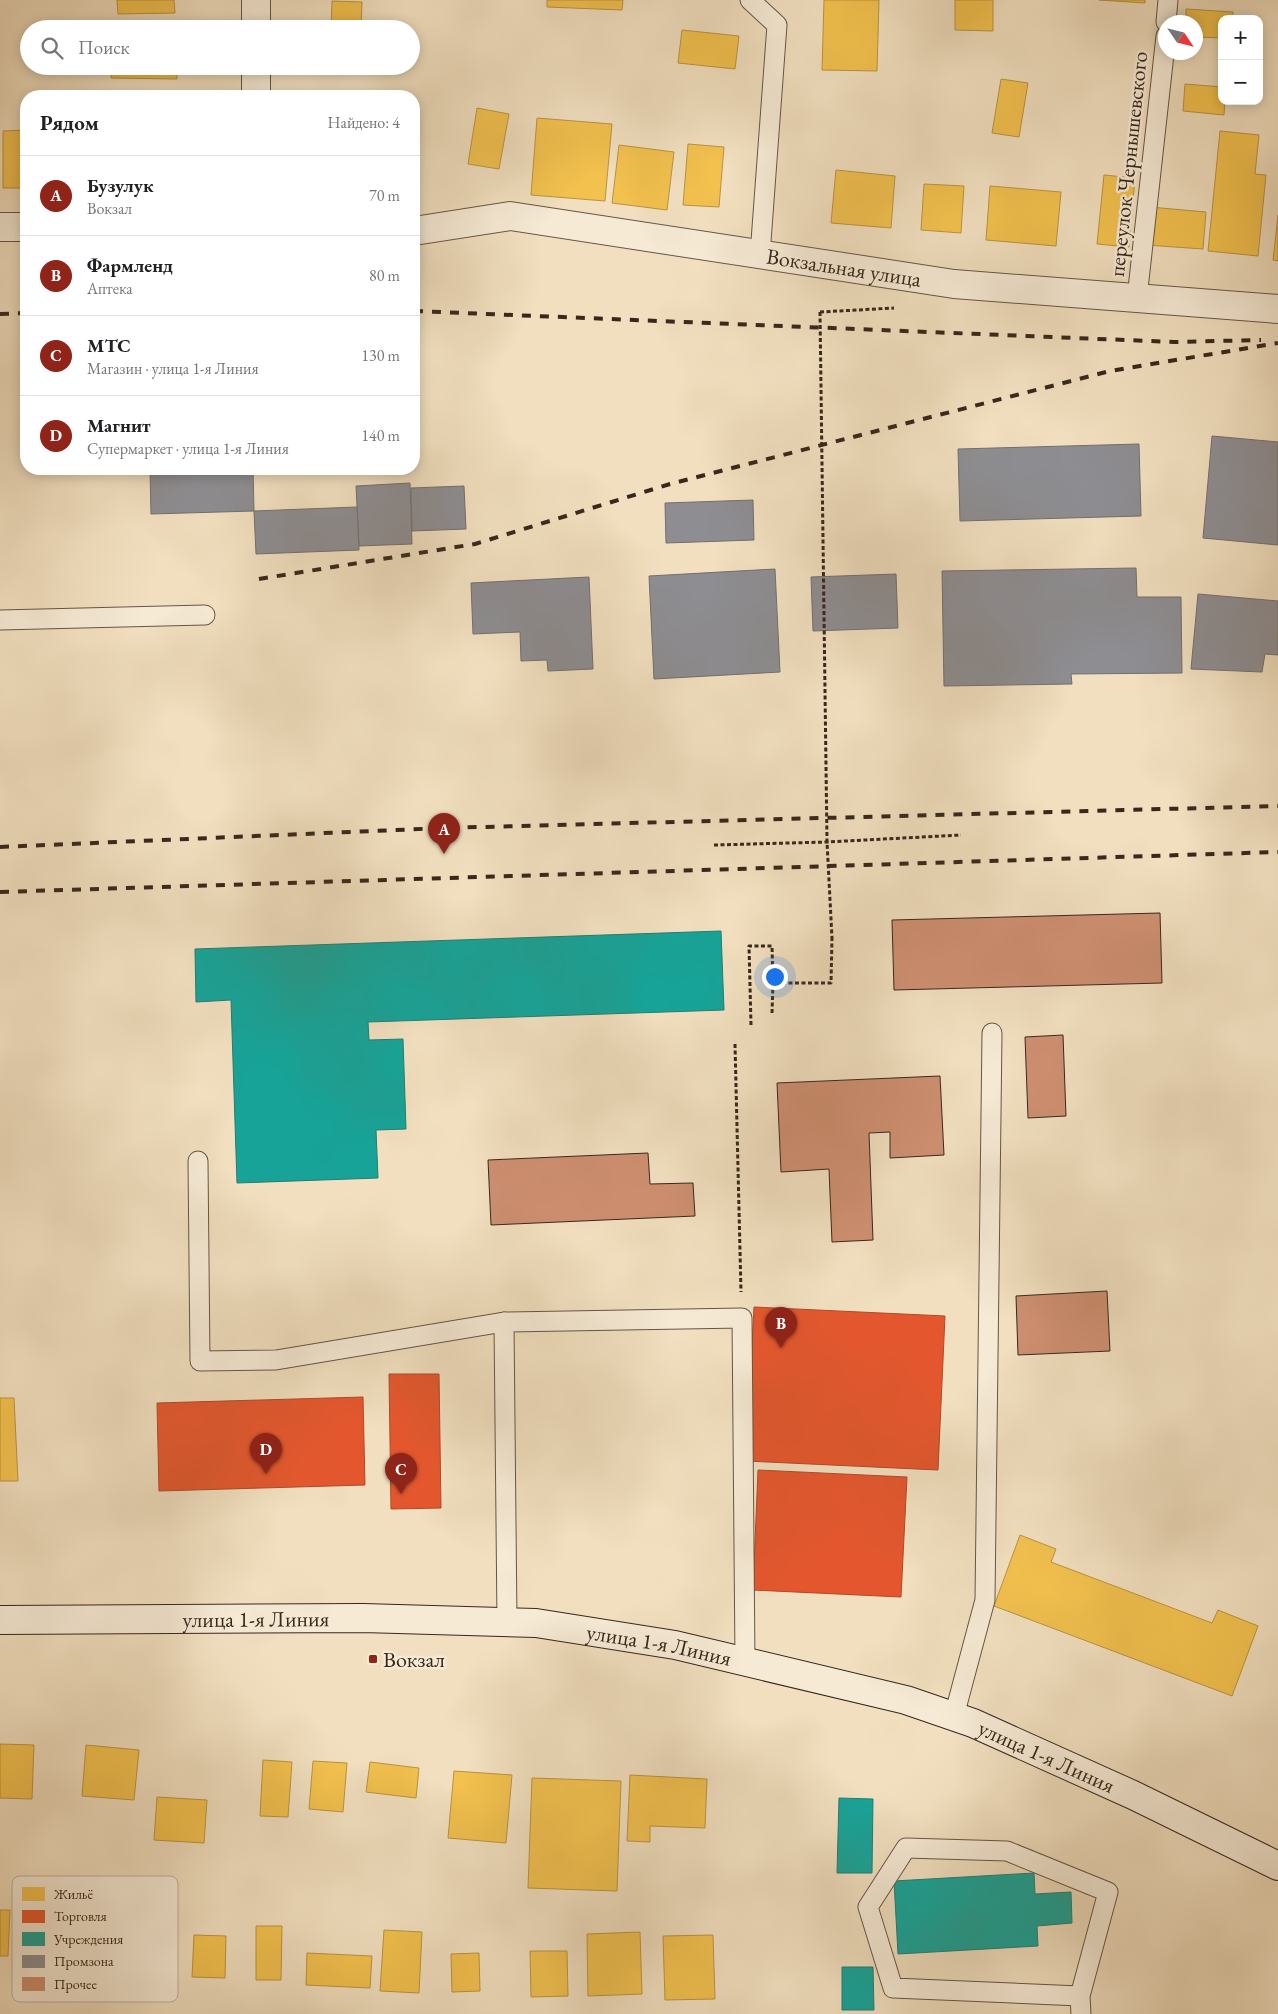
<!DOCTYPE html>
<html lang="ru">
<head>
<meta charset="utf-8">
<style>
  body { margin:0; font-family:"EB Garamond",serif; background:#f2f2f2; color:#202124 }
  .controls { position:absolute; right:15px; top:15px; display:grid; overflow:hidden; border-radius:10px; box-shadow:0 2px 12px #0003 }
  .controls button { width:45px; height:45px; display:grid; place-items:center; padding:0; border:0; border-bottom:1px solid #e0e0e0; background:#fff; color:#202124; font:25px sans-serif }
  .compass { position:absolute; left:1158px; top:15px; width:45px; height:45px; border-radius:50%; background:#fff; box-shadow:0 2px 12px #0003; rotate:125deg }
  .you { position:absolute; left:774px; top:976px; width:18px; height:18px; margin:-12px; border:4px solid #fff; border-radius:50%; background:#1a73e8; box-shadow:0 0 0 8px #1a73e833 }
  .badge { display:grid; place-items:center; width:32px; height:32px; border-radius:50%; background:#8f2418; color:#fff; font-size:16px; font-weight:700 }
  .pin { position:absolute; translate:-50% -41px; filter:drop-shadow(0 1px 2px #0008) }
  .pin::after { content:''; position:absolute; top:26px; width:18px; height:15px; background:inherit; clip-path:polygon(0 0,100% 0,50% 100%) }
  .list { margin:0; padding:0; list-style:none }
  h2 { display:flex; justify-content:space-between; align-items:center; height:65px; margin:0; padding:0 20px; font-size:21px }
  h2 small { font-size:16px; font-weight:400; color:#757577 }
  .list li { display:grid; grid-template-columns:32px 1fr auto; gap:15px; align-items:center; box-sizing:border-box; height:80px; padding:0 20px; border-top:1px solid #e0e0e0 }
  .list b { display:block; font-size:19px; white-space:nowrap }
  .list p { margin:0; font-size:16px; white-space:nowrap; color:#757577 }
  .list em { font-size:16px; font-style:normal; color:#757577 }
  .icon { flex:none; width:28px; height:28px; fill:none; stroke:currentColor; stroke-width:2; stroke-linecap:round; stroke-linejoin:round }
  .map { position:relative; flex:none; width:1278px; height:2014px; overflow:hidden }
  .search { position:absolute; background:#fff; box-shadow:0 2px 12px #0003; left:20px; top:20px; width:400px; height:55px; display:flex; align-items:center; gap:12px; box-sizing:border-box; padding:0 18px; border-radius:28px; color:#757577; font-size:19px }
  .panel { position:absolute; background:#fff; box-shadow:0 2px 12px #0003; left:20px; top:90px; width:400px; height:385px; border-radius:20px }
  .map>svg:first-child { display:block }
  .homes { fill:#f2c14e; stroke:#ba933f }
  .shops { fill:#e4572e; stroke:#b04928 }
  .public { fill:#17a398; stroke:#217e72 }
  .industry { fill:#8d8d92; stroke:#736f6e }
  .building { fill:#ce8f71; stroke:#37281b }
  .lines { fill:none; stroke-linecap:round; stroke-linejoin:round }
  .lane-casing { stroke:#665644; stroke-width:21 }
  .street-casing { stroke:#665644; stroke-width:30 }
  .secondary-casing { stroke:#37281b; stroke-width:30 }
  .path { stroke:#37281b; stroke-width:3; stroke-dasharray:4 2.5; stroke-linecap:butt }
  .lane { stroke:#f6ead5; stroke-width:19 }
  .street { stroke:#f6ead5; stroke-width:28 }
  .secondary { stroke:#f6ead5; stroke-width:28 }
  .rail { stroke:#37281b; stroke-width:4; stroke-dasharray:9 9; stroke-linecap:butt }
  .path-bridge { stroke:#37281b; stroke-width:3; stroke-dasharray:4 2.5; stroke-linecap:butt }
  .poi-dot { fill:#8f2418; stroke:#f6ead5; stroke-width:2 }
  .labels { text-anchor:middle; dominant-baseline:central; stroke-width:5; stroke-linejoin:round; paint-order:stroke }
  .street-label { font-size:22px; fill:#37281b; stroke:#f6ead5 }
  .poi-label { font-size:22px; fill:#37281b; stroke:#f6ead5; text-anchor:start }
  .key { fill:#f6ead5; stroke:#bdb09d; stroke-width:1 }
  .key-label { font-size:14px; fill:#37281b }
</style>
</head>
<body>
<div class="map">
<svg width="1278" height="2014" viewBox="0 0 1278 2014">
  <rect width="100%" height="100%" fill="#f1dfbf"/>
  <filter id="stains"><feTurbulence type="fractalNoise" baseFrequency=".004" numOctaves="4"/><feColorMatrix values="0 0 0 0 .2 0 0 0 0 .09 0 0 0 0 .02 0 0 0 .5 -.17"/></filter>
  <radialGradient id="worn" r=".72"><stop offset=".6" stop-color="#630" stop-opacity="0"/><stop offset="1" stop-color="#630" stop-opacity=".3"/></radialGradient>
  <!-- homes -->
  <g class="homes">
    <path d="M117,0h57l1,13 -57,1z"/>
    <path d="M547,0h76l-1,10 -75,-3z"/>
    <path d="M824,0h55l-2,71 -55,-1z"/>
    <path d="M955,0h38v31l-38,-1z"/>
    <path d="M1099,0h46v3z"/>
    <path d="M332,1l30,1 -1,27h-30z"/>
    <path d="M1186,9l47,3v7h-11v19l-26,-1v-15h-10z"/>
    <path d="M682,30l57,6 -4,33 -57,-6z"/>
    <path d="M112,66h65v13l-66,-1z"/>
    <path d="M1001,79l27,4 -9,54 -27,-4z"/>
    <path d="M1185,84l37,3v14h3l-1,14 -41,-4z"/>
    <path d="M477,108l32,6 -10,55 -31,-5z"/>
    <path d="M537,118l75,6 -7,77 -74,-6z"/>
    <path d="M26,130v58h-23v-57z"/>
    <path d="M1220,131l39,4 -4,39 11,1 -8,81 -50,-5z"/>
    <path d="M688,144l36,3 -5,60 -36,-2z"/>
    <path d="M619,145l55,7 -7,58 -55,-7z"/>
    <path d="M836,170l59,6 -4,52 -60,-5z"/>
    <path d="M1104,175l31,3 -6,69 -32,-3z"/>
    <path d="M924,184l40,2 -3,47 -40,-3z"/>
    <path d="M990,186l71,6 -5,54 -70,-6z"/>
    <path d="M1150,207l56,5 -3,37 -57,-4z"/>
    <path d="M1278,215v46l-5,-1z"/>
    <path d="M0,1398h14l4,83h-18z"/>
    <path d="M1020,1535l36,14 -5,13 161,61 6,-13 40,16 -26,70 -238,-90z"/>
    <path d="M0,1744l34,1 -2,54 -32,-1z"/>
    <path d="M86,1745l53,5 -5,50 -52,-4z"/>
    <path d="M263,1760l29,2 -4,55 -28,-1z"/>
    <path d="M313,1761l34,2 -4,49 -34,-3z"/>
    <path d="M370,1762l49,6 -3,30 -50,-6z"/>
    <path d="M454,1771l58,4 -6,68 -58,-5z"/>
    <path d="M630,1775l77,4 -2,49 -55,-2v16l-23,-1z"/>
    <path d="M532,1778l89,3 -4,110 -89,-3z"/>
    <path d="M157,1797l50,3 -3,43 -50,-3z"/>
    <path d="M0,1910h10l-2,46h-8z"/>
    <path d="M256,1926h26l-1,54h-25z"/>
    <path d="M384,1930l38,2 -3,61 -39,-2z"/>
    <path d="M640,1932l2,62 -54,2 -1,-62z"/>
    <path d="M194,1935l32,1 -1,42 -33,-1z"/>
    <path d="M713,1935l2,64 -50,1 -2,-64z"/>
    <path d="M530,1951h37l1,45 -37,1z"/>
    <path d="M307,1953l65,3 -2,32 -64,-3z"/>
    <path d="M479,1953l1,38 -28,1 -1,-38z"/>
  </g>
  <!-- shops -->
  <g class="shops">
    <path d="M754,1307l191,9 -7,154 -192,-9z"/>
    <path d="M389,1374h50l2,134 -50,1z"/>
    <path d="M363,1397l2,88 -206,6 -2,-88z"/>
    <path d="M758,1470l149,7 -6,120 -148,-7z"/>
  </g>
  <!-- public -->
  <g class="public">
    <path d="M721,931l3,79 -356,12 1,18 34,-1 3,90 -30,1 2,48 -141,5 -6,-183 -35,2 -1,-53z"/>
    <path d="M839,1798l34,1 -1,74h-35z"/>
    <path d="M1034,1873l1,21 36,-2 1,31 -35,3 1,20 -140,8 -4,-73z"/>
    <path d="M842,1967h31l1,43h-32z"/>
  </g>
  <!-- industry -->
  <g class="industry">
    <path d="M1212,436l66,6v103l-75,-7z"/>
    <path d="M1139,444l2,72 -181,5 -2,-72z"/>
    <path d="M150,469h103l1,42 -103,3z"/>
    <path d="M410,483l2,61 -53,2 -3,-60z"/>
    <path d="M464,486l2,43 -54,2 -1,-43z"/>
    <path d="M753,500l1,40 -88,3 -1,-40z"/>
    <path d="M357,507l2,43 -103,4 -2,-43z"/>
    <path d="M1136,568l1,29h44l1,76 -111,1 1,10 -128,2 -2,-115z"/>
    <path d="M775,569l5,103 -126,7 -5,-103z"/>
    <path d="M896,574l2,54 -85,3 -2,-54z"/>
    <path d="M589,577l4,92 -45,2 -1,-11 -26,1 -1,-29 -47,2 -2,-51z"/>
    <path d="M1198,594l80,7v54l-13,-1 -3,18 -71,-3z"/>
  </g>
  <!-- building -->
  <g class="building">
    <path d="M1160,913l2,70 -268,7 -2,-70z"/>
    <path d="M1063,1035l3,81 -38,2 -3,-81z"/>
    <path d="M940,1076l4,79 -54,3v-26l-21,1 4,107 -41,2 -3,-73 -48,3 -4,-89z"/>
    <path d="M648,1153l2,31 43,-1 2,33 -204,9 -3,-65z"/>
    <path d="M1107,1291l3,60 -92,4 -2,-59z"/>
  </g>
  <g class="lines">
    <defs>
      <g id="lane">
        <path d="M750,0l27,25 -17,230"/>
        <path d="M1166,22l2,-22"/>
        <path d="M1137,298l29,-262"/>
        <path d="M0,620l205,-5"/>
        <path d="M198,1161l2,200 76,-1 228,-38"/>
        <path d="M507,1622l-3,-300 238,-4 3,344"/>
        <path d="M954,1716l31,-116 7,-567"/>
        <path d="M1080,1996l-187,-8 -25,-81 38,-59 101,3 101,41 -28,104 1,18"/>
      </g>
      <g id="street">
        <path d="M256,0v29"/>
        <path d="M256,66v30"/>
        <path d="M0,227h26"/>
        <path id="s1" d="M414,231l96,-15 444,68 324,25"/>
      </g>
      <g id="secondary">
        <path id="s2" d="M0,1620l363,-2 173,5 139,22 231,55 67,23 160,72 145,71"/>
      </g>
    </defs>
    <!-- lane casing -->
    <use href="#lane" class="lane-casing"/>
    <!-- street casing -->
    <use href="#street" class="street-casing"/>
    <!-- secondary casing -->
    <use href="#secondary" class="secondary-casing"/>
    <!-- path -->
    <g class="path">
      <path d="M820,312l74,-4"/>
      <path d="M714,845l113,-3 134,-7"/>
      <path d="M772,1013l1,-30h58l1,-45"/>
      <path d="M751,1025l-2,-79h23l1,37"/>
      <path d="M735,1044l6,248"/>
    </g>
    <!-- lane -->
    <use href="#lane" class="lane"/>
    <!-- street -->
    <use href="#street" class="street"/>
    <!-- secondary -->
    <use href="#secondary" class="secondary"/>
    <!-- rail -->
    <g class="rail">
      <path d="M414,311l760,31 87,-2"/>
      <path d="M0,314l26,-1"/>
      <path d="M259,579l216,-35 195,-60 440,-113 168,-28"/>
      <path d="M0,847l443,-19 835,-22"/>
      <path d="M0,892l1278,-40"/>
    </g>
    <!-- path-bridge -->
    <path class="path-bridge" d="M820,312l7,530 5,96"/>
  </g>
  <!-- markers -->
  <rect class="poi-dot" x="368" y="1654" width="10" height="10" rx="2.5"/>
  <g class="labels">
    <!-- street labels -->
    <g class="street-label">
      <text transform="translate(1128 164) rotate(-84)">переулок Чернышевского</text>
      <text stroke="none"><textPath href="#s1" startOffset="435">Вокзальная улица</textPath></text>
      <text stroke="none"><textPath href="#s2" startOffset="256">улица 1-я Линия</textPath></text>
      <text stroke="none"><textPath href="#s2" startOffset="661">улица 1-я Линия</textPath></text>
      <text stroke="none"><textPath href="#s2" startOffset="1066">улица 1-я Линия</textPath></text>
    </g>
    <!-- poi labels -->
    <g class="poi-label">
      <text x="383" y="1659">Вокзал</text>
    </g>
  </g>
  <!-- legend -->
  <rect x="12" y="1876" width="166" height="126" rx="8" class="key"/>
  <rect x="22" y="1887" width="23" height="14" fill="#f2c14e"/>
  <rect x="22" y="1910" width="23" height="13" fill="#e4572e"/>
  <rect x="22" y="1932" width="23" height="14" fill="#17a398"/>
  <rect x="22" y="1955" width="23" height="13" fill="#8d8d92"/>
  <rect x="22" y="1977" width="23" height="14" fill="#ce8f71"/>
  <g class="key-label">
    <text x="54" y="1899">Жильё</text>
    <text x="54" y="1921">Торговля</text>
    <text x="54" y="1944">Учреждения</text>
    <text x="54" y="1966">Промзона</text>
    <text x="54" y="1989">Прочее</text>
  </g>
  <rect width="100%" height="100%" filter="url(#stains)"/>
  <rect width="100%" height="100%" fill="url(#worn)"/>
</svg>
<div class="controls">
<button>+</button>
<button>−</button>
</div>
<svg class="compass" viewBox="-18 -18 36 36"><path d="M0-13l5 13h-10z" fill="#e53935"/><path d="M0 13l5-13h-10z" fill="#757577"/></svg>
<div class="you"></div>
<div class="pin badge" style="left:444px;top:854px">A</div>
<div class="pin badge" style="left:781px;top:1348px">B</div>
<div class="pin badge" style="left:401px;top:1494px">C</div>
<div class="pin badge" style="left:266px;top:1474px">D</div>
<div class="search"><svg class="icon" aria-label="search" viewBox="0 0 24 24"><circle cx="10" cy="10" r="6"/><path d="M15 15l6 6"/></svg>Поиск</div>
<section class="panel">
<h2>Рядом<small>Найдено: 4</small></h2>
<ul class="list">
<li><span class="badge">A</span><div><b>Бузулук</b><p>Вокзал</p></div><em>70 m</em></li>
<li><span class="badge">B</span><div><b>Фармленд</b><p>Аптека</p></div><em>80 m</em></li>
<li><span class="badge">C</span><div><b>МТС</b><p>Магазин · улица 1-я Линия</p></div><em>130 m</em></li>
<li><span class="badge">D</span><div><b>Магнит</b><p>Супермаркет · улица 1-я Линия</p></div><em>140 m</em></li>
</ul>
</section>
</div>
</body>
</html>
